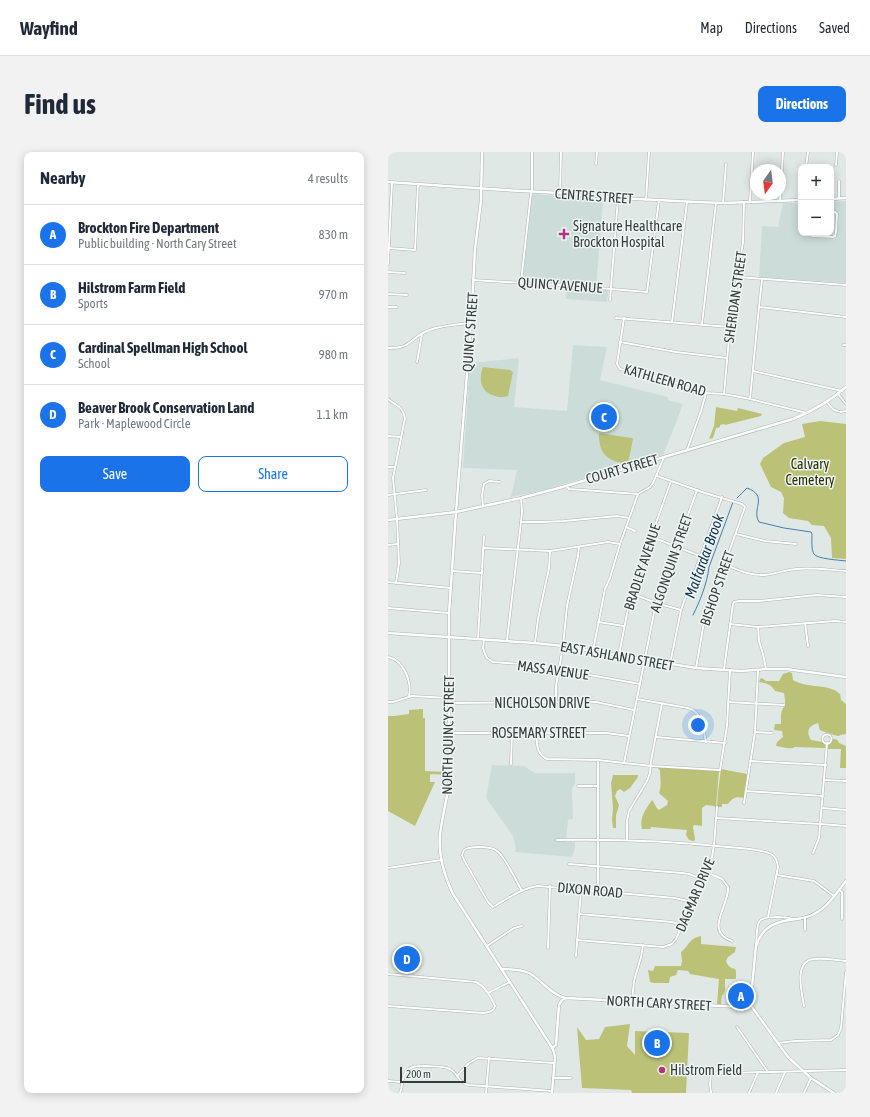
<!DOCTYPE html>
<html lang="en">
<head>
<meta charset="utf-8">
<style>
  body { margin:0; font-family:"Asap Condensed",sans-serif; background:#f2f2f3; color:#1f2937 }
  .controls { position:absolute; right:12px; top:12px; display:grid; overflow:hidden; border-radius:8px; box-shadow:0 2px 10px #0003 }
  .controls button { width:36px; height:36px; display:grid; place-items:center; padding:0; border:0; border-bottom:1px solid #e0e1e3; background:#fff; color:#1f2937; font:20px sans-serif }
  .compass { position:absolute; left:362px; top:12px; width:36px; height:36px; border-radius:50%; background:#fff; box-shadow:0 2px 10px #0003; rotate:194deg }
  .scale { position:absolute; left:12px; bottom:10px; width:66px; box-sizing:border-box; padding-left:4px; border:2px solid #373b3a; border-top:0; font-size:11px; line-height:14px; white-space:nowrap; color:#373b3a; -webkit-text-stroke:3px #edf6f4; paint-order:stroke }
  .you { position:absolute; left:310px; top:573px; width:14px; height:14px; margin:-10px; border:3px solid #fff; border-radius:50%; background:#1a73e8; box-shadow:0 0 0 6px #1a73e833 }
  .badge { display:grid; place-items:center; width:26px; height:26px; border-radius:50%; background:#1a73e8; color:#fff; font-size:13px; font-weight:700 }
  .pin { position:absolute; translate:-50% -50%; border:2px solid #fff; box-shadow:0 1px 4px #0006 }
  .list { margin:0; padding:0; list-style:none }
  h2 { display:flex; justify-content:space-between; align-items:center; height:52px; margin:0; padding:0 16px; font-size:17px }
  h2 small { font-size:13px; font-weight:400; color:#747a83 }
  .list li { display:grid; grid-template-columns:26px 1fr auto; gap:12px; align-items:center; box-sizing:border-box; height:60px; padding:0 16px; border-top:1px solid #e0e1e3 }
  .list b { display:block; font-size:15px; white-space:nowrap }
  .list p { margin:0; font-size:13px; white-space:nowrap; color:#747a83 }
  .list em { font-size:13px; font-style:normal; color:#747a83 }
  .actions { display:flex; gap:8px; padding:12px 16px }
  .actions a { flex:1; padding:9px 0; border:1px solid #1a73e8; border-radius:8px; text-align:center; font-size:14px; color:#1a73e8 }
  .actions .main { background:#1a73e8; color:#fff }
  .map { position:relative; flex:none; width:458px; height:941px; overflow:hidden; border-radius:8px }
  header { display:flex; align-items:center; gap:24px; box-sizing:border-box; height:56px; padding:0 20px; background:#fff; border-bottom:1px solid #e0e1e3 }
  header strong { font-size:19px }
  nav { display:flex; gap:22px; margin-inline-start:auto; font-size:14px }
  .intro { display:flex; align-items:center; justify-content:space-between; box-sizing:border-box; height:96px; padding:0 24px }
  h1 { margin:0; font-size:28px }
  .button { padding:10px 18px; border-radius:8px; background:#1a73e8; color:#fff; font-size:14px; font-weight:700 }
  main { display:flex; gap:24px; padding:0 24px }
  aside { flex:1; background:#fff; border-radius:8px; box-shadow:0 2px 10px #0003 }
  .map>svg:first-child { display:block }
  .built { fill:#ccddd9 }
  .green { fill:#bbc277 }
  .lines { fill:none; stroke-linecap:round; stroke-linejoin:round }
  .stream { stroke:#477ead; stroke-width:1 }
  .street-casing { stroke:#acb4b2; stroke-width:3 }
  .secondary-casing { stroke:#acb4b2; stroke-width:3.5 }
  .street { stroke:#fff; stroke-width:2 }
  .secondary { stroke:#fff; stroke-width:2.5 }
  .poi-dot { fill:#b3337e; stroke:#edf6f4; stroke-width:1.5 }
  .labels { text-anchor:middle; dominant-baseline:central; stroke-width:3; stroke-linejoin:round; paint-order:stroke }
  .street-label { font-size:14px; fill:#373b3a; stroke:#edf6f4 }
  .poi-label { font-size:14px; fill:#373b3a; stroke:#edf6f4; text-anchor:start }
  .park-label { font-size:14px; fill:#2c2e02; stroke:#edf6f4 }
  .water-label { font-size:15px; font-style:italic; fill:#11314d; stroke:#edf6f4 }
</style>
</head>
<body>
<header>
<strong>Wayfind</strong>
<nav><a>Map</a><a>Directions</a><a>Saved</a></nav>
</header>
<div class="intro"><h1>Find us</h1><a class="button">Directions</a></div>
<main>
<aside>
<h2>Nearby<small>4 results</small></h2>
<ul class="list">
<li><span class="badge">A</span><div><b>Brockton Fire Department</b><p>Public building · North Cary Street</p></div><em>830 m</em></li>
<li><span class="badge">B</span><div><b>Hilstrom Farm Field</b><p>Sports</p></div><em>970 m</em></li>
<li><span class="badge">C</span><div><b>Cardinal Spellman High School</b><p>School</p></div><em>980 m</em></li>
<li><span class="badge">D</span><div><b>Beaver Brook Conservation Land</b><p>Park · Maplewood Circle</p></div><em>1.1 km</em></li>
</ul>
<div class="actions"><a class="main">Save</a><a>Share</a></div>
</aside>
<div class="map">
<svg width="458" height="941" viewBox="0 0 458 941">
  <rect width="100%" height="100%" fill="#e0e8e6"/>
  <!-- built -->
  <g class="built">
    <path d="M145,42l70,5 -7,90 12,1 -1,12 -41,-3 1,-15 -44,-3v-2l9,-82z"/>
    <path d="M458,49v82l-87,-6 3,-51 16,1 5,-24h18v30h30v-31z"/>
    <path d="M185,193l34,2 -7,33 68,17v3l15,4 -7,19 -13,32 -119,35 -33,7 6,-27 -54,-2 7,-105 49,-5 -5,49 53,4z"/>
    <path d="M104,613l32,1 11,7h40v11l-3,5 1,30 -5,1 -2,22h9v6l-3,9 -57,-5 1,-3 -3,-13 -27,-38z"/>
  </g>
  <!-- green -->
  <g class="green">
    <path d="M95,215l27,3 3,2 -5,24c-4,1 -9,2 -13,0 -14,-3 -17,-17 -12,-29z"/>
    <path d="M328,255l21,4 1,-3 24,6 -1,2 -36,9 -1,-1 -4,1v2l-4,1 -3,10 -4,1 5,-13z"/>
    <path d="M432,269l26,3v135l-14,-1 -1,-20 -7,-12 -12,-1 -4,-4 -19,-3 -6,-5 1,-15 -3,-6 -10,-5 -11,-23 3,-6 21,-15 21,-6 -3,-13z"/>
    <path d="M211,281l33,5 1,1 -5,24c-20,0 -30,-10 -29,-30z"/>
    <path d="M401,520l3,1 1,7c15,9 36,3 47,14l1,6 5,4v30l-6,1 -1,1c-3,0 -18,-5 -19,-6 -1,-2 -1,-5 -2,-7 -10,3 -12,9 -7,17l12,2 2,2v4l-31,-1v1c-7,1 -11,-1 -18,-2l1,-4 6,-5 -1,-6 -8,-1 1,-6h6c0,-6 -1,-14 4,-18v-6l-1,-7 -9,-2c-3,-6 -9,-8 -16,-9l1,-3 2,-1 4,3h13l4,-7z"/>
    <path d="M35,557v9h2v53l22,1v3l-16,-1 -1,1v7h5l-20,44 -27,-15v-95h6l15,-2v-4z"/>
    <path d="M445,587c4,0 5,1 6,4l7,3v22h-6l1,-19h-14l1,-4z"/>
    <path d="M268,615l63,4 -3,37 -2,-2 -8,-1 -4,3v18l-7,-1 -2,1c0,5 2,9 2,14l-2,1 -4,-1 -3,-5 1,-5 -36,-3 -1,2h-8c-3,-12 4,-20 10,-29 3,3 3,7 7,10l8,-5 1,-4 -9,-8c3,-7 1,-15 1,-23z"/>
    <path d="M333,617l26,5 -3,24c-8,-2 -12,0 -16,6h-6v3h-3l-2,2 1,-17z"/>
    <path d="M225,623h25v2l-8,11 -6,4 -4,-3 -3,2 -2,5 4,9 -1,4 -2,6v13h-3l-1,-8 1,-12 -2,-25z"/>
    <path d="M313,784v8l35,3 -1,5 -7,5 -2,4c2,5 4,7 9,8l1,2v8h-11v12l-2,4h-1l-1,9h-4l2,-25 -29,-5 -2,-3 -10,-1 -2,5 -6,2 -1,6h-15l-4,-1 -2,-12 5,1 2,-5h26l1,-5 -1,-9c9,-7 7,-13 20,-16z"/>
    <path d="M242,872l-3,22 8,9v-24l54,2 -3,60h-54l-1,-3 -49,-2 -5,-61 9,13 13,-1 6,-12z"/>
  </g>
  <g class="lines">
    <!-- stream -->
    <g class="stream">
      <path d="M349,346l10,-10c22,8 4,21 12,34l25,6 27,4 1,2c0,4 -1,16 2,20 3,5 25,6 32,7"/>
      <path d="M305,463c7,-14 14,-31 16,-48l24,-65"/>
    </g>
    <defs>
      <g id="street">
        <path d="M208,12l1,-12"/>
        <path d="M448,13l1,-13"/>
        <path d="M418,15l2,-15"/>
        <path d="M172,41l1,-41"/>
        <path d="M451,46v-17"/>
        <path d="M258,48l3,-48"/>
        <path d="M392,48l3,-48"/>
        <path d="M362,49l3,-49"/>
        <path d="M335,51l3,-39"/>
        <path d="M421,81l3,3 21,1 2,-1 1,-4 1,-18 -2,-2 -4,-1"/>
        <path d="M0,96l27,2 3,-66"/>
        <path d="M0,112l4,-81"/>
        <path d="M0,120l17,1"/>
        <path d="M350,125l108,8"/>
        <path d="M85,128l102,6 72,6 12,-92"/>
        <path d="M133,130l10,-89 1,-2v-39"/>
        <path d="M0,142l19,1"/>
        <path d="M222,148l8,-102"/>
        <path d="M0,155h9"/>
        <path d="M371,155l87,10"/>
        <path d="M228,166l114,9"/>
        <path d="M236,166l-7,46 3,5 57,14 14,6 15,4 18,1 26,5 57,14"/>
        <path d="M284,170l15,-120"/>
        <path d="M314,172l14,-121"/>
        <path d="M232,190l56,10 51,6"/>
        <path d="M455,193h3"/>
        <path d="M0,196c23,1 22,-10 39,-17 11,-5 32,-7 44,-8"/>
        <path d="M29,210l5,-28"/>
        <path d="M365,219l89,20"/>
        <path d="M336,242l6,-67 13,-85 1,-40"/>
        <path d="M450,242l8,10"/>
        <path d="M0,247c8,7 15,7 17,19l-12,60 4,41 2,44 -3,20"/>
        <path d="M362,247l9,-92 3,-28"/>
        <path d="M439,250c5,7 10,12 19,9"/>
        <path d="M0,284l13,1"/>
        <path d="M299,298l14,-39 5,-18"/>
        <path d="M0,315h7"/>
        <path d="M269,324l48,17 37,11 3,3 -41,115 -8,46"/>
        <path d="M178,334l3,3 69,5 12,-7 3,-4 11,-26"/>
        <path d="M0,343l38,-5"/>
        <path d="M95,354l-1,-11 2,-11 5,-3 11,1"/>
        <path d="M133,370h21l22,-1 53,-5 12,2"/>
        <path d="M238,375l9,4"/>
        <path d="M348,382l29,7 31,3"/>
        <path d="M264,385l48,19"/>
        <path d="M0,393l10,-1"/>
        <path d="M96,396l66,3 58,-9 12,2"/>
        <path d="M338,413c12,5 25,11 39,10 10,-1 20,-5 31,-6 16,-2 34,1 50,2"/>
        <path d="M64,419l30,2"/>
        <path d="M0,430l63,6"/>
        <path d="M243,441l25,10 25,7"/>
        <path d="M0,456l61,5"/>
        <path d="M210,470l26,4"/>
        <path d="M417,471l3,23"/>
        <path d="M342,472l28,3 77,-6 11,1"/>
        <path d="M370,475l1,14 4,13 3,15"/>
        <path d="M90,486l6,-102"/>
        <path d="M96,488l-1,8 2,6 2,4 6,4 41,3 106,19"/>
        <path d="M119,488l14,-118 1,-10 -1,-14"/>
        <path d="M147,491l3,-24 11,-51 1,-17"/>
        <path d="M205,499l12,-62 5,-11 10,-34 18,-50"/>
        <path d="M231,503l12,-62 40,-112"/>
        <path d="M0,505c16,3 24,25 21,40"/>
        <path d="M282,512l11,-54 41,-113"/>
        <path d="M336,517l9,-65 1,-2 5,-1h20l58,-6 29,2"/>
        <path d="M249,547l51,9c15,4 15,21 18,34"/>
        <path d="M0,550h5l19,-6 37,2"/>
        <path d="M340,550l56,3"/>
        <path d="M61,551l147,-1 38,8"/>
        <path d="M168,551v-17l7,-40 4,-40 11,-50 1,-9"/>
        <path d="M148,580c1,11 0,22 11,27l51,1 53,6 69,4 7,-44 3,-56"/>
        <path d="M367,580l17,1"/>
        <path d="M61,581h157l23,3"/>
        <circle cx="439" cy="587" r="4.5"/>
        <path d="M268,585l69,6"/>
        <path d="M210,608v130"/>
        <path d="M362,609l76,4"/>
        <path d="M236,611l32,-160 41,-113"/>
        <path d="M123,612l1,-31"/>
        <path d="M436,628l22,1"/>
        <path d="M190,634h20"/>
        <path d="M358,639l77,5"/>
        <path d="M356,651l11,-71 3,-62"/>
        <path d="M435,656l23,2"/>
        <path d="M328,666l105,6 25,2"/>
        <path d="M169,688c57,-1 114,1 171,7 11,1 34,2 43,7 5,3 6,7 7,13l-10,50"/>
        <path d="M239,688v-19l2,-10 18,-30 3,-8 1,-12 11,-58"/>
        <path d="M425,701l6,-15 8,-95"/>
        <path d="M181,712l113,9 7,1 13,5"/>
        <path d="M0,716l53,-8"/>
        <path d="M318,720l16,7 6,8c2,18 -25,44 4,54"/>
        <path d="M389,723l37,6 20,15"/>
        <path d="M451,738l3,2v27"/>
        <path d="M134,739c-6,-10 -17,-35 -25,-40 -5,-4 -12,-4 -18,-4 -5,0 -11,0 -15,3l-2,5 2,5 24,42 5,5c14,-8 29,-19 45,-21l137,12 17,4"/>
        <path d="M191,762l93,8 10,3"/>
        <path d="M417,778v-12"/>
        <path d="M189,788l86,7 9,-3 4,-5 36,-82 2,-12 3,-38"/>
        <path d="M368,793c1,-7 0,-17 3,-23 3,-7 27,-5 34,-3"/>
        <path d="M99,794l27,-18 8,-2"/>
        <path d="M160,796l2,-62"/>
        <path d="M188,804l5,-67"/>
        <path d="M0,822l88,8c9,4 15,15 19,24 -2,6 -6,6 -12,7l-95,-7"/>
        <path d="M100,841l22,-11"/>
        <path d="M244,849l2,-20 7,-24 2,-12"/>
        <path d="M416,854c-2,-13 -11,-45 10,-47 10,-1 22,1 32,2"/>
        <path d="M349,875l31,45"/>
        <path d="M390,891l17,-2 36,-1 7,-5 3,-7 5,-56"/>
        <path d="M323,921l-1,11 1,9"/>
        <path d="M302,922l156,-4"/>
        <path d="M69,924l12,-13 9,-5 76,5"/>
        <path d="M165,926h18"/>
        <path d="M0,929l14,1"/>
        <path d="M12,941c3,-7 1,-14 6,-21 1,-3 4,-4 7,-5 7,-2 31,-1 37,2 9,5 7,13 19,16l83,6"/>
        <path d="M98,941l3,-35"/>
        <path d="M361,941l9,-21"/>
        <path d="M388,941l9,-21"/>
        <path d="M416,941l7,-15"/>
      </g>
      <g id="secondary">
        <path d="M94,0l-1,49 -6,48 -4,74 -15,189 -7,101v90l1,74c-2,19 -8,38 -10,58 -2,21 4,40 13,59l100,155 2,8 -3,36"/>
        <path d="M0,30l117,8 55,3 58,5 79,4 26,1 78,-3"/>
        <path d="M443,47l15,-1"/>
        <path d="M0,368l68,-8 65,-14 38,-10 234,-69c20,-8 37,-18 53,-32"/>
        <path d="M0,481l147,10 28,3 133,22 45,3 25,-2h20l60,8"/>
        <path d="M113,817c9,0 20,0 28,4 13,7 21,21 36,25"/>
        <path d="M361,851l39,54 23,21 23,15"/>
        <path d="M164,896l4,-3 3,-40 3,-5 4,-2 175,9c6,-2 9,-4 10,-10l5,-51c7,-21 21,-25 41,-27 6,-1 12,-2 17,-5 14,-7 23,-22 32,-33"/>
      </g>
    </defs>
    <!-- street casing -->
    <use href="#street" class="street-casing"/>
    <!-- secondary casing -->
    <use href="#secondary" class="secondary-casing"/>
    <!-- street -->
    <use href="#street" class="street"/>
    <!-- secondary -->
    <use href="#secondary" class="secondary"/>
  </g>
  <!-- markers -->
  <g class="poi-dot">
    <path d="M174 76h4v4h4v4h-4v4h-4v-4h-4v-4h4z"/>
    <circle cx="274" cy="918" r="4"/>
  </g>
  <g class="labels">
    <!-- street labels -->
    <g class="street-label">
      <text transform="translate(206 44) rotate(4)">CENTRE STREET</text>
      <text transform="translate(172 133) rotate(4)">QUINCY AVENUE</text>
      <text transform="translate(347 145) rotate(-82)">SHERIDAN STREET</text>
      <text transform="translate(82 180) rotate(-86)">QUINCY STREET</text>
      <text transform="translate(277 228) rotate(16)">KATHLEEN ROAD</text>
      <text transform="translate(234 317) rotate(-16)">COURT STREET</text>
      <text transform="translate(283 411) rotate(-71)">ALGONQUIN STREET</text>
      <text transform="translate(254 415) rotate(-72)">BRADLEY AVENUE</text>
      <text transform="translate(329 436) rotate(-71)">BISHOP STREET</text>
      <text transform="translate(229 504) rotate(10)">EAST ASHLAND STREET</text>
      <text transform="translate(165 518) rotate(8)">MASS AVENUE</text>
      <text x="154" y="551">NICHOLSON DRIVE</text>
      <text x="151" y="581">ROSEMARY STREET</text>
      <text transform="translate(60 583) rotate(-89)">NORTH QUINCY STREET</text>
      <text transform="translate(202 738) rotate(5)">DIXON ROAD</text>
      <text transform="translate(307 743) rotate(-67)">DAGMAR DRIVE</text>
      <text transform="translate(271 851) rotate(3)">NORTH CARY STREET</text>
    </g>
    <!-- poi labels -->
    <g class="poi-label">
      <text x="185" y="74">Signature Healthcare<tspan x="185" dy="16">Brockton Hospital</tspan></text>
      <text x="282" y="918">Hilstrom Field</text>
    </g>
    <!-- park labels -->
    <g class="park-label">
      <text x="422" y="312">Calvary<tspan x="422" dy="16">Cemetery</tspan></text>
    </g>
    <!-- water labels -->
    <g class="water-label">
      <text transform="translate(316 404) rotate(-70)">Malfardar Brook</text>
    </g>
  </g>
</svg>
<div class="controls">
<button>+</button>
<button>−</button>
</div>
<svg class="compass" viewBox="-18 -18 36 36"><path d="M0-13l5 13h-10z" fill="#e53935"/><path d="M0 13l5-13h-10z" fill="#747a83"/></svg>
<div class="scale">200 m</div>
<div class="you"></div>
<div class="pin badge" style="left:353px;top:844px">A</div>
<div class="pin badge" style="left:269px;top:891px">B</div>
<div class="pin badge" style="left:216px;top:265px">C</div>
<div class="pin badge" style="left:19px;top:807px">D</div>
</div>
</main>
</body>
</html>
